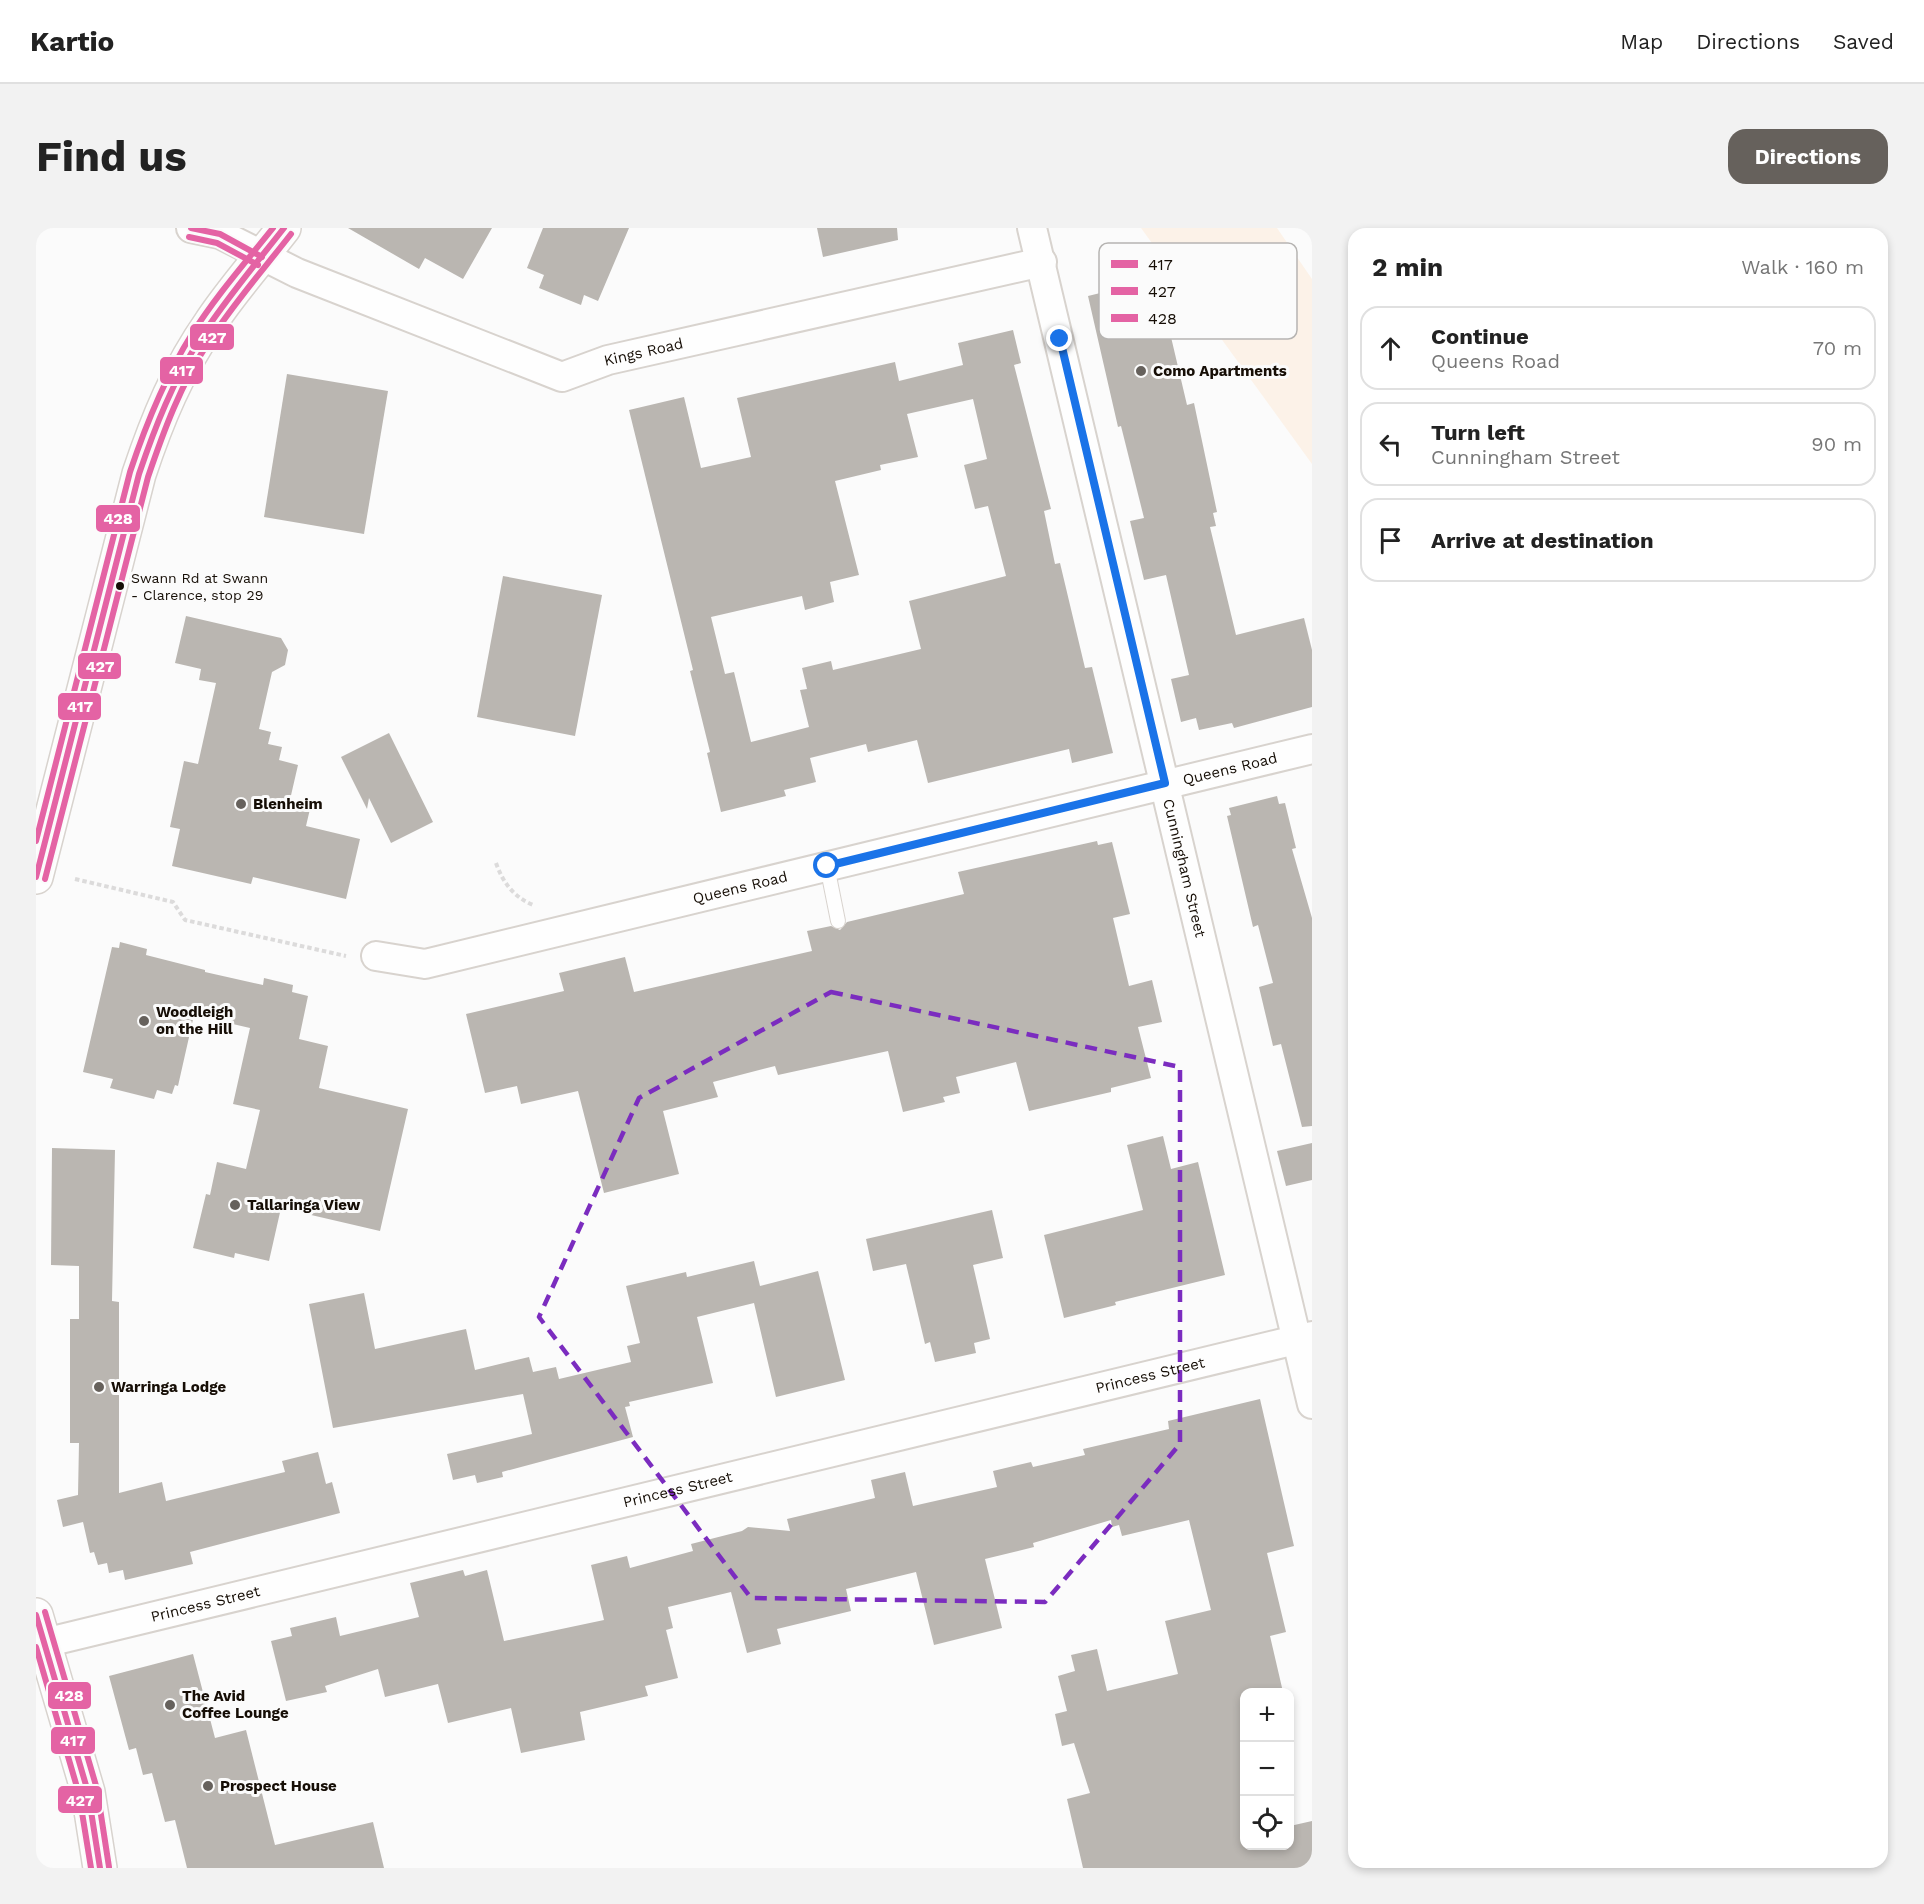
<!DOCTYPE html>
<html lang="en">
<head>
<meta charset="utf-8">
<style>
  body { margin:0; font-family:"Work Sans",sans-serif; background:#f2f2f2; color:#222 }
  .controls { position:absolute; right:18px; bottom:18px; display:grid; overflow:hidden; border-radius:12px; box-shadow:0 3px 9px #0003 }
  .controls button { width:54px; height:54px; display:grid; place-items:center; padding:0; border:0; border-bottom:2px solid #e0e0e0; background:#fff; color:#222; font:30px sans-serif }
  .stop { position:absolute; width:18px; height:18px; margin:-14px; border:4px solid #1a73e8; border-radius:50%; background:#fff }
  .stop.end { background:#1a73e8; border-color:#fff; box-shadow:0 2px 6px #0008 }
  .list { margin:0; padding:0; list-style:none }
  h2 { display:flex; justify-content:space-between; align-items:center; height:78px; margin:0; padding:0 24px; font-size:26px }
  h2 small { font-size:20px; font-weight:400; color:#767676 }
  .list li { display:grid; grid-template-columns:39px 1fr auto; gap:18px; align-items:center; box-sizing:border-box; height:84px; margin:0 12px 12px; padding:0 12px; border:2px solid #e0e0e0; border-radius:18px }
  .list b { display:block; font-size:22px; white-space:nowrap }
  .list p { margin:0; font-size:20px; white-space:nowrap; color:#767676 }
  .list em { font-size:20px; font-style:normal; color:#767676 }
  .icon { flex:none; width:33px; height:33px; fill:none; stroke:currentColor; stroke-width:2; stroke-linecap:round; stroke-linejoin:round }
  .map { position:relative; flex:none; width:1276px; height:1640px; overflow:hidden; border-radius:18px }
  header { display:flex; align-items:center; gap:36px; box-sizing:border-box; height:84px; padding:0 30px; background:#fff; border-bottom:2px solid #e0e0e0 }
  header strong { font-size:28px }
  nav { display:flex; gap:33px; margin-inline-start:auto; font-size:21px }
  .intro { display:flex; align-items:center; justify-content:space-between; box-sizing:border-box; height:144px; padding:0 36px }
  h1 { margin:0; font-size:42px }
  .button { padding:15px 27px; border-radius:18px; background:#66615c; color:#fff; font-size:21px; font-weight:700 }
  main { display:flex; gap:36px; padding:0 36px }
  aside { flex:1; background:#fff; border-radius:18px; box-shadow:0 3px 9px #0003 }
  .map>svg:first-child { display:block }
  .built { fill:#fcf2e8 }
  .building { fill:#bab6b1; fill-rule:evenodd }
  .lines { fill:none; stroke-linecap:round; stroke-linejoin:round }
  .service-casing { stroke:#d8d3ce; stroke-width:16 }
  .minor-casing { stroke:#d8d3ce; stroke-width:32 }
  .secondary-casing { stroke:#d8d3ce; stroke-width:36 }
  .path { stroke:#dcdbdb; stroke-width:4; stroke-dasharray:4.5 3; stroke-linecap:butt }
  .service { stroke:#fefefe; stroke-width:14 }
  .minor { stroke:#fefefe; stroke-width:28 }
  .secondary { stroke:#fefefe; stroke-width:33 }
  .bus-1-casing { stroke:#fbfbfb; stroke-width:10 }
  .bus-2-casing { stroke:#fbfbfb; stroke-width:10 }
  .bus-3-casing { stroke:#fbfbfb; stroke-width:10 }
  .bus-1 { stroke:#e463a4; stroke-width:6 }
  .bus-2 { stroke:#e463a4; stroke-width:6 }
  .bus-3 { stroke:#e463a4; stroke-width:6 }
  .route { stroke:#1a73e8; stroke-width:8 }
  .marked { fill:none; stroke:#7b2cbf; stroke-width:4.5; stroke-dasharray:12 8; stroke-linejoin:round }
  .poi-dot { fill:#66615c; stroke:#fbfbfb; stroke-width:2 }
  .bus-dot { fill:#160e06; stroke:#fbfbfb; stroke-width:2 }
  .labels { text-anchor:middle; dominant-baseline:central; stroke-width:6; stroke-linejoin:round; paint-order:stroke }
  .bus-label { font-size:14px; fill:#160e06; stroke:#fbfbfb; text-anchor:start }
  .street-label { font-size:15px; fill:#160e06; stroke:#fbfbfb }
  .poi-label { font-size:15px; font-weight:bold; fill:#160e06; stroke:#fbfbfb; text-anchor:start }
  .key { fill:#fbfbfb; stroke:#b6b4b2; stroke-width:1.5 }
  .key-label { font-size:16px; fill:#160e06 }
  .line-badge { stroke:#fbfbfb; stroke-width:2 }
  .badge-label { font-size:16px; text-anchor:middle; font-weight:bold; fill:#fff }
</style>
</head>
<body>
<header>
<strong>Kartio</strong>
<nav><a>Map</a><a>Directions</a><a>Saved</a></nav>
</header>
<div class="intro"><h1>Find us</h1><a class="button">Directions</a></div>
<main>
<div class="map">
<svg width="1276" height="1640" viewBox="0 0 1276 1640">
  <rect width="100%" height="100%" fill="#fbfbfb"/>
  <!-- built -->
  <path class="built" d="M1105,0h136l35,51v185z"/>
  <!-- building -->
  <g class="building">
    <path d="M312,0h144l-29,51 -38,-21 -6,11z"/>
    <path d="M507,0h86l-31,73 -14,-6 -3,10 -42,-17 5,-13 -17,-7z"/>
    <path d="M781,0h80l1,12 -75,17z"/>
    <path d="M1101,56l4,17 13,-3 6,23 7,-1 20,85 7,-2 23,109 -4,1 3,13 -6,1 26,108 68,-17 8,32v57l-78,21 -2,-5 -33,7 -3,-12 -15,4 -10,-43 18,-4 -23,-100 -22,5 -14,-59 14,-3 -23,-92 -3,1 -30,-131z"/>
    <path d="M977,102l8,33 -7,2 37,144 -7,2 11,53 5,-1 25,105 7,-1 21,86 -41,10 -3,-14 -141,34 -11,-43 -49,12 -2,-8 -56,14 6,24 -32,8 2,6 -65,16 -14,-59 3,-1 -20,-81 3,-1 -64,-260 55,-13 17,71 50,-11 -14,-59 158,-36 4,19 64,-16 -5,-22zM937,171l14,60 -23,6 11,44 13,-3 18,70 -97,25 12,48 -88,21 -2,-9 -29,7 5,21 -7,1 9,37 -58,15 -17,-70 -9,2 -14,-57 91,-21 3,14 29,-8 -4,-20 29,-7 -24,-94 46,-11 -1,-5 38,-8 -11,-43z"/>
    <path d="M251,146l101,17 -24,143 -100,-17z"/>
    <path d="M467,348l99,19 -27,141 -98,-19z"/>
    <path d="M150,388l95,22 7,12 -3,15 -13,7 -13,57 12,3 -3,12 14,3 -3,13 19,5 -9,39 21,5 -4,17 54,13 -14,60 -93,-22 -2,7 -79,-18 8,-37 -10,-2 14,-66 14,3 18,-81 -17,-3 2,-11 -26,-6z"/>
    <path d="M353,505l44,89 -42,21 -22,-45 -2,11 -26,-52z"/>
    <path d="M1241,568l2,8 6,-1 11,45 -4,1 20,69v208l-10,1 -21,-83 -8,2 -14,-59 14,-4 -15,-58 -5,2 -26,-111 4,-1 -2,-7z"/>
    <path d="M1061,613l1,4 14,-3 18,72 -17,4 16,68 23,-6 10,42 -24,5 13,51 -40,10v4l-82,19 -13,-49 -60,15 4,16 -17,4 2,5 -42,10 -15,-61 -110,24 -3,-9 -62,16 5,15 -55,14 16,63 -75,19 -26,-102 -57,13 -4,-18 -32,7 -19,-79 98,-23 -5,-18 66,-16 9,35 178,-41 -5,-20 24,-5 9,4 7,-8 117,-28 -6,-22z"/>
    <path d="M84,714l27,7 -1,6 59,15v2l58,13 1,-7 29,7 -1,7 16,4 -9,43 29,7 -9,42 89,21 -28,122 -99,-23 -12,53 -34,-8 -1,5 -41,-10 13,-54 4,1 7,-33 29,7 14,-59 -27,-6 17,-76 -56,-13 -16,71 -3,-1 -3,9 -15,-4 -3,9 -44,-11 3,-9 -30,-7 29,-125 7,1z"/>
    <path d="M1127,908l8,33 27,-7 27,113 -110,27 1,3 -52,13 -20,-83 99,-25 -16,-65z"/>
    <path d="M1276,915v37l-26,6 -9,-35z"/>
    <path d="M16,920l63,2 -3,151 7,1v191l43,-11 4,19 119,-29 -3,-11 36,-9 8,32 6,-2 8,31 -150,39 3,12 -68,16 -2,-10 -14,3 -2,-10 -9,2 -4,-13 -4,1 -7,-31 -20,5 -6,-27 21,-5 1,-52h-9v-124h9v-53l-28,-1z"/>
    <path d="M956,982l11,48 -30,7 17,74 -16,4 2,10 -41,9 -5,-20 -5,2 -19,-80 -33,7 -7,-32z"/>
    <path d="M718,1033l6,25 58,-15 27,109 -69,17 -22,-94 -57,14 16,66 -84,19 1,4 -5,1 8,30 -131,35 1,5 -26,6 -2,-8 -22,5 -6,-26 85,-20 -9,-40 -190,34 -24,-124 55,-11 11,56 91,-20 9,41 54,-13 4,15 23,-5 3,12 72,-17 -4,-16 13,-3 -14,-57 60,-14 1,5z"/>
    <path d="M1224,1171l34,147 -27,7 19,79 -16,4 13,56h-38v153h45v-19l22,-5v47h-229l-16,-69 23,-6 -16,-50 -12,3 -7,-32 12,-3 -9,-35 17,-5 -4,-16 26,-6 10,42 71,-17 -13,-53 46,-11 -22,-90 -67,16 -3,-11 -7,2 -1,-7 -78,23 1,4 -49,12 17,69 -68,17 -18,-73 -70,17 5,22 -74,18 4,15 -34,9 -16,-61 -63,15 5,21 -7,2 12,48 -33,8 3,10 -68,16 5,28 -64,13 -10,-45 -63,15 -10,-39 -53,13 -7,-28 -53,17 2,6 -41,9 -15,-60 21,-5 -2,-8 46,-11 4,19 79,-19 -9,-34 53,-13 2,6 22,-6 17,71 100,-21 -13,-55 36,-9 3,12 63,-17 -2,-7 51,-13 6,-4 42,4 -3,-12 88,-21 -4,-18 34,-8 8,34 84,-19 -4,-16 38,-9 2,5 52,-12 -2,-6 86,-20 -1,-8z"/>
    <path d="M157,1426l22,84 31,-8 29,115 98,-23 11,46h-197l-12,-48 -10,2 -13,-49 -9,2 -7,-27 -7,2 -20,-74z"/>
  </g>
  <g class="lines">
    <defs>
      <path id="service" d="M791,638l11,55"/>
      <g id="minor">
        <path id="s1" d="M155,0l29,6 77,39 265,104 46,-17 434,-98"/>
        <path id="s2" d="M996,0l280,1176"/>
        <path id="s3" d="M340,728l49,8 887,-215"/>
        <path id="s4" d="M8,1415l1268,-307"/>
      </g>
      <g id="secondary">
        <path d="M0,649l103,-403c18,-54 39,-105 72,-152 22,-33 49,-63 73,-94"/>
        <path d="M0,1387l52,177 12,76"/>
      </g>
    </defs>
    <!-- service casing -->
    <use href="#service" class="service-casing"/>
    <!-- minor casing -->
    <use href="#minor" class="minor-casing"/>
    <!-- secondary casing -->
    <use href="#secondary" class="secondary-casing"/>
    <!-- path -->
    <g class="path">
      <path d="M460,635c7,20 18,34 37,42"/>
      <path d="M39,651l98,23 12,18 161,36"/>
    </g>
    <!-- service -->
    <use href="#service" class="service"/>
    <!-- minor -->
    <use href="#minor" class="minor"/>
    <!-- secondary -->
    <use href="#secondary" class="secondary"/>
    <defs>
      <g id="bus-1">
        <path d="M155,0l29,6 42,23"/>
        <path d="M0,649l103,-403c16,-47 34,-93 61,-135 25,-39 55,-74 84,-111"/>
        <path d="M0,1387l52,177 12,76"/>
      </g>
      <g id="bus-2">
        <path d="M153,9l28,6 41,22"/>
        <path d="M9,651l103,-402c16,-47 33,-93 60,-134 25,-39 55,-73 83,-109"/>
        <path d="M0,1419l43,147 12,74"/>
      </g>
      <g id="bus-3">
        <path d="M0,613l94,-369c16,-48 35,-95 62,-138 24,-38 53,-71 81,-106"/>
        <path d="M9,1384l52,177 12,78"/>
      </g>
    </defs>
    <!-- bus-1 casing -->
    <use href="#bus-1" class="bus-1-casing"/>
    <!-- bus-2 casing -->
    <use href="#bus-2" class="bus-2-casing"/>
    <!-- bus-3 casing -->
    <use href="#bus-3" class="bus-3-casing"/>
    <!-- bus-1 -->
    <use href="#bus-1" class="bus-1"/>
    <!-- bus-2 -->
    <use href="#bus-2" class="bus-2"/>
    <!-- bus-3 -->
    <use href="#bus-3" class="bus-3"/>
  </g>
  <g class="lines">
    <!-- route -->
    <path class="route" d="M791,638l338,-83 -105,-444"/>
  </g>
  <!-- marked area -->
  <path class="marked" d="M795,764l349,75v377l-135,158 -294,-4 -212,-281 100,-219z"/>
  <!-- markers -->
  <g class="poi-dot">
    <circle cx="1105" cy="143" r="6"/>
    <circle cx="205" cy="576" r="6"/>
    <circle cx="108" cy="793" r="6"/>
    <circle cx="199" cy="977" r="6"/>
    <circle cx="63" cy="1159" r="6"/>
    <circle cx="134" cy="1477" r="6"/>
    <circle cx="172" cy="1558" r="6"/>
  </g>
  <circle class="bus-dot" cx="84" cy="358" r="5"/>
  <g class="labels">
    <!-- bus labels -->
    <g class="bus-label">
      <text x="95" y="350">Swann Rd at Swann<tspan x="95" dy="17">- Clarence, stop 29</tspan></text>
    </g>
    <!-- street labels -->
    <g class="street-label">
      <text stroke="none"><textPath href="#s1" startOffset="486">Kings Road</textPath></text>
      <text stroke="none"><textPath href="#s3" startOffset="878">Queens Road</textPath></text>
      <text stroke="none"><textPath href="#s2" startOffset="658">Cunningham Street</textPath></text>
      <text stroke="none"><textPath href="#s3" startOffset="374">Queens Road</textPath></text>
      <text stroke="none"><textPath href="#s4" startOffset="1138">Princess Street</textPath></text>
      <text stroke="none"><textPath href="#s4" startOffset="652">Princess Street</textPath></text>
      <text stroke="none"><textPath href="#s4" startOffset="166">Princess Street</textPath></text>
    </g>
    <!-- poi labels -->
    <g class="poi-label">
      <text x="1117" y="143">Como Apartments</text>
      <text x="217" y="576">Blenheim</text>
      <text x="120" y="784">Woodleigh<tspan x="120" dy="17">on the Hill</tspan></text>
      <text x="211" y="977">Tallaringa View</text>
      <text x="75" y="1159">Warringa Lodge</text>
      <text x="146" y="1468">The Avid<tspan x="146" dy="17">Coffee Lounge</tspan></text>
      <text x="184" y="1558">Prospect House</text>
    </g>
  </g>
  <!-- legend -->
  <rect x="1063" y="15" width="198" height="96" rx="9" class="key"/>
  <rect x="1075" y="32" width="27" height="8" fill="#e463a4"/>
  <rect x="1075" y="59" width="27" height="8" fill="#e463a4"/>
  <rect x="1075" y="86" width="27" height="8" fill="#e463a4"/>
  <g class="key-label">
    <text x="1112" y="42">417</text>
    <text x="1112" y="69">427</text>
    <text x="1112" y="96">428</text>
  </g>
  <g class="line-badge">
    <rect x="153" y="95" width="46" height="28" rx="6" fill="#e463a4"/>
    <rect x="123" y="128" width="45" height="29" rx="6" fill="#e463a4"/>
    <rect x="59" y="276" width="46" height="29" rx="6" fill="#e463a4"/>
    <rect x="41" y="424" width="45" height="28" rx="6" fill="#e463a4"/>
    <rect x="21" y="464" width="45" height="29" rx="6" fill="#e463a4"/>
    <rect x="11" y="1453" width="45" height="29" rx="6" fill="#e463a4"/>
    <rect x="14" y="1498" width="46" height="29" rx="6" fill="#e463a4"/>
    <rect x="21" y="1557" width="46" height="29" rx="6" fill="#e463a4"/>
  </g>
  <g class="badge-label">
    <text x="176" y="115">427</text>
    <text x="146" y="148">417</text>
    <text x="82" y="296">428</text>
    <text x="64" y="444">427</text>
    <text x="44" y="484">417</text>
    <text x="33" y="1473">428</text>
    <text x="37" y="1518">417</text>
    <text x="44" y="1578">427</text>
  </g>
</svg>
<div class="controls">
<button>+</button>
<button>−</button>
<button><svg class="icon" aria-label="locate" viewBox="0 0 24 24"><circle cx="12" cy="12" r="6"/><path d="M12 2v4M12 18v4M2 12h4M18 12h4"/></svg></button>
</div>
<div class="stop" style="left:791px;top:638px"></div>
<div class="stop end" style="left:1024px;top:111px"></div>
</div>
<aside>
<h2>2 min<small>Walk · 160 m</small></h2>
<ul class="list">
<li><svg class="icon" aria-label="ahead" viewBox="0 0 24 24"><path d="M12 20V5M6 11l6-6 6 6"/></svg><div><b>Continue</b><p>Queens Road</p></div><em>70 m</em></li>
<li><svg class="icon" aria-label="left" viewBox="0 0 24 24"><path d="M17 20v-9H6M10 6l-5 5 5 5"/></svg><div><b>Turn left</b><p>Cunningham Street</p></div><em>90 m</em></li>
<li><svg class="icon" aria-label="arrive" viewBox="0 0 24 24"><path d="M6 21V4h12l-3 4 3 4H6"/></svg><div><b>Arrive at destination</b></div></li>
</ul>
</aside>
</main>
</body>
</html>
